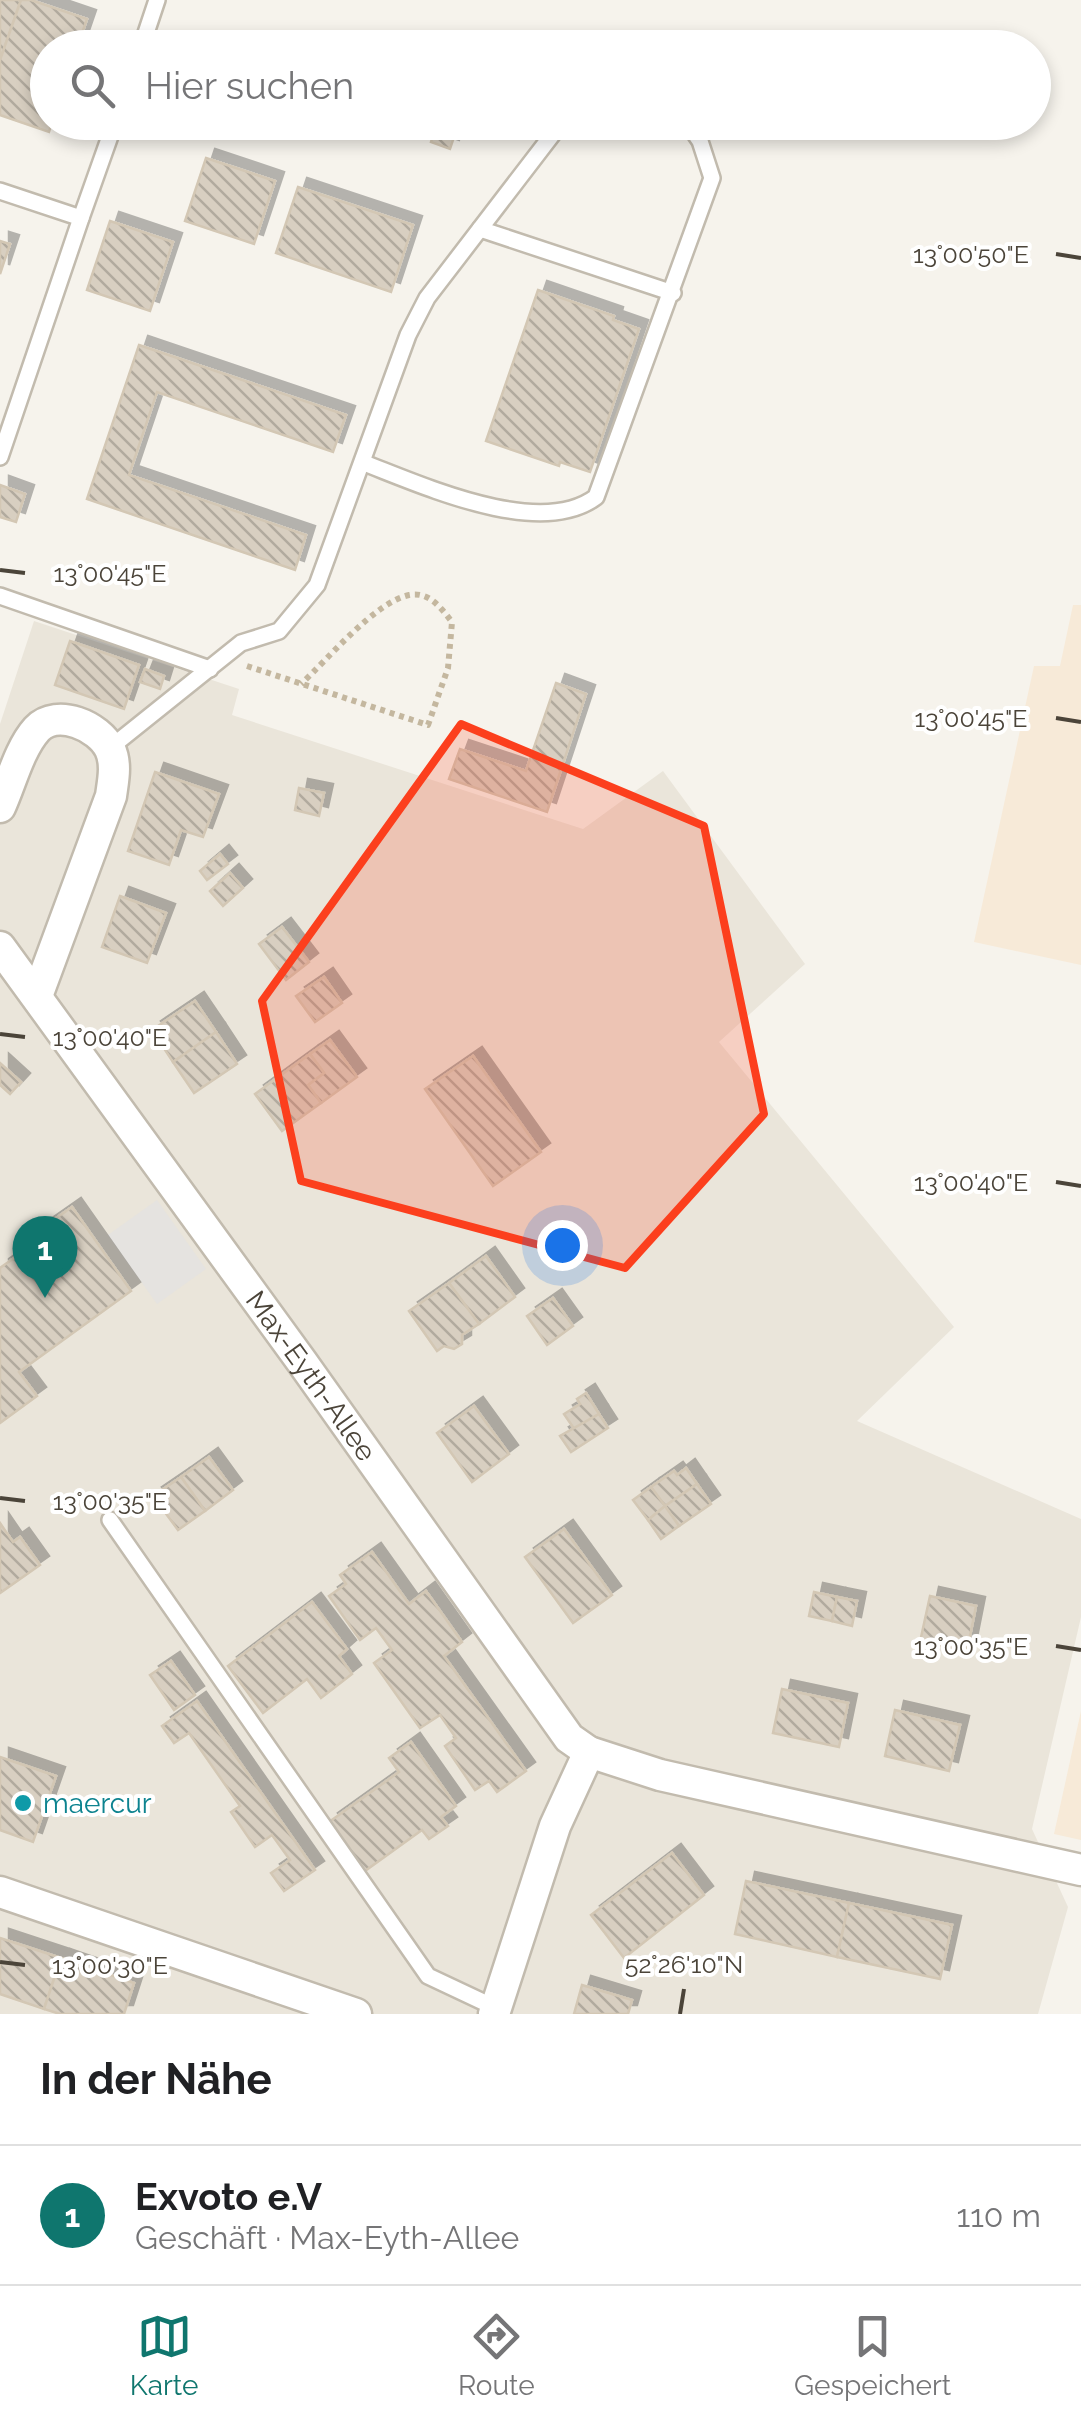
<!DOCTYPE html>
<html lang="de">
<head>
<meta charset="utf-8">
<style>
  body { margin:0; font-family:Raleway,sans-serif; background:#f2f2f2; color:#202124 }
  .you { position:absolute; left:562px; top:1245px; width:35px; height:35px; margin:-25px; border:8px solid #fff; border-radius:50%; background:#1a73e8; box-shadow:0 0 0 15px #1a73e833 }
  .badge { display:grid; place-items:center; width:65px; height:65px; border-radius:50%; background:#0f766e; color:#fff; font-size:32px; font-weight:700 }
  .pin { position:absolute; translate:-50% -82px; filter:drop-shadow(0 2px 5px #0008) }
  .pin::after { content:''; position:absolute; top:52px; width:35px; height:30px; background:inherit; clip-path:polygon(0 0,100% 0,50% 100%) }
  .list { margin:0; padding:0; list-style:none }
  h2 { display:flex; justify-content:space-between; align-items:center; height:130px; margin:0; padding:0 40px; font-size:42px }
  h2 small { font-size:32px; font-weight:400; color:#757577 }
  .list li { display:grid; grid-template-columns:65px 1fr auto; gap:30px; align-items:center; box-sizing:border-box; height:140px; padding:0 40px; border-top:2px solid #e0e0e0 }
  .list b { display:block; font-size:38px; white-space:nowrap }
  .list p { margin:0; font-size:32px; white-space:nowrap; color:#757577 }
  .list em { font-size:32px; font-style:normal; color:#757577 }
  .icon { flex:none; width:55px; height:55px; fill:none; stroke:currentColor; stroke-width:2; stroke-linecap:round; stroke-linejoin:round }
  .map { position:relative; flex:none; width:1081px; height:2014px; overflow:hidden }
  .search { position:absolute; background:#fff; box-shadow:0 5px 15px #0003; left:30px; right:30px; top:30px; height:110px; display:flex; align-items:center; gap:25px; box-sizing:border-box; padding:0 35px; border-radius:55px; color:#757577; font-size:38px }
  .sheet { height:270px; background:#fff }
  nav { display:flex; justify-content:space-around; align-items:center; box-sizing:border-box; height:140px; border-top:2px solid #e0e0e0; background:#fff; font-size:28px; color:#757577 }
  nav a { display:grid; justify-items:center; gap:5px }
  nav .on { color:#0f766e }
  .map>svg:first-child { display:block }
  .residential { fill:#eae5da }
  .commercial { fill:#f7ead8 }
  .parking { fill:#e5e3e0 }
  .building { fill:url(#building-back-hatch); stroke:#d3c7b4; stroke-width:2.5; filter:url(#shadow) }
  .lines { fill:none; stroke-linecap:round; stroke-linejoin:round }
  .lane-casing { stroke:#c2bbae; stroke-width:20 }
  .street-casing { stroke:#c2bbae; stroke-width:35 }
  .path { stroke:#c4b79f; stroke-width:6; stroke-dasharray:5 5; stroke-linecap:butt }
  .lane { stroke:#fff; stroke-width:15 }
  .street { stroke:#fff; stroke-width:30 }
  .marked { fill:#fc3f1d; fill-opacity:0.2; stroke:#fc3f1d; stroke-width:8; stroke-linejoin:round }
  .ticks { fill:none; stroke:#4b4439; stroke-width:4 }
  .culture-dot { fill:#0f9aa8; stroke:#fff; stroke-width:4 }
  .labels { text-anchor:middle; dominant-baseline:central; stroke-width:8; stroke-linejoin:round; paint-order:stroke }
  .street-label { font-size:28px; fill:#4b4439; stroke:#fff }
  .culture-label { font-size:28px; fill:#0d838f; stroke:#fff; text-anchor:start }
  .ticks-label { font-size:25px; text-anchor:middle; fill:#4b4439; stroke:#fff; stroke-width:8; stroke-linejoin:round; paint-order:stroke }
</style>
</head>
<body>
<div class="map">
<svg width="1081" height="2014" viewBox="0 0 1081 2014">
  <defs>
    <pattern id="building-back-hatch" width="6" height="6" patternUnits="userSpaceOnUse" patternTransform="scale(2.5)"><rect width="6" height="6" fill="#d8cfc1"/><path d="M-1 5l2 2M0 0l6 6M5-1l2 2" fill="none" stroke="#b1aa9e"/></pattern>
    <filter id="shadow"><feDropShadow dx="9" dy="-9" stdDeviation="0" flood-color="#0004"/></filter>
  </defs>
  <rect width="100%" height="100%" fill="#f6f3ec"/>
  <!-- residential -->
  <path class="residential" d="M34,621l205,68 -7,26 351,114 80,-58 142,193 -86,78 235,285 -97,94 224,98v98l-49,212 36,78 -30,107h-1038v-1290z"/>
  <!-- commercial -->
  <g class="commercial">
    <path d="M1073,605h8v360l-107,-23 60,-276h26z"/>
    <path d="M1081,1711v129l-27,-6z"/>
  </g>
  <!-- parking -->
  <path class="parking" d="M157,1200l49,69 -49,35 -49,-69z"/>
  <!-- building -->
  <g class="building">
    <path d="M0,0h21l-21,60z"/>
    <path d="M21,0h10l56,19 -10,29h-29v74h4l-3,10 -49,-17v-55z"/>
    <path d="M419,122h40l-9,27 -19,-7 4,-13z"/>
    <path d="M206,158l69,23 -21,63 -69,-23z"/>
    <path d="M298,187l115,38 -22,67 -115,-39z"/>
    <path d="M110,221l63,21 -23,69 -63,-21z"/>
    <path d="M0,241l10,3 -10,30z"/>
    <path d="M538,290l76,26 -1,4 26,9 -49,143 -30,-10 -1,4 -73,-25z"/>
    <path d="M139,345l207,70 -13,37 -176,-60 -28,83 177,60 -11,35 -208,-71z"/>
    <path d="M0,485l25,9 -9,28 -16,-5z"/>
    <path d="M70,641l69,24 -15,44 -69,-24z"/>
    <path d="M145,669l19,7 -4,13 -20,-7z"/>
    <path d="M556,683l30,11 -39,118 -98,-33 11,-30 66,22z"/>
    <path d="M155,772l64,22 -16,43 -22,-7 -12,35 -41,-14z"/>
    <path d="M299,788l25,5 -5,23 -24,-6z"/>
    <path d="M220,854l8,10 -21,16 -7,-9z"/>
    <path d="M230,873l13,15 -20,18 -13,-15z"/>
    <path d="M120,896l46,17 -19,50 -45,-16z"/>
    <path d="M282,927l27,35 -23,18 -27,-36z"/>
    <path d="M324,977l18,26 -27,19 -19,-26z"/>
    <path d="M195,1001l21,31 -43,30 -21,-32z"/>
    <path d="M216,1032l21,32 -43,29 -21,-31z"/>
    <path d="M330,1040l27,37 -36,26 -13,-18 16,-12 -14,-19z"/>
    <path d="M310,1054l14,19 -16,12 13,18 -39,28 -27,-37z"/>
    <path d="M473,1056l68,96 -48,34 -68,-97z"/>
    <path d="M0,1063l21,19 -11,12 -10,-9z"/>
    <path d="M72,1207l59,84 -112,81 18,24 -37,27v-155l34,-24 -5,-7z"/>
    <path d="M486,1256l29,41 -36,27 -30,-41z"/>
    <path d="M449,1283l30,41 -17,11v9l-8,5 -10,-3 -7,5 -28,-40z"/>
    <path d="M553,1298l20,28 -26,19 -20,-29z"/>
    <path d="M586,1393l13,21 -24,16 -11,-16 16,-10 -3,-5z"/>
    <path d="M474,1406l35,48 -37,28 -35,-49z"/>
    <path d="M599,1414l9,14 -37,24 -11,-16z"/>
    <path d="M209,1457l24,33 -28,21 -24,-34z"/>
    <path d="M686,1468l11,16 -32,22 -14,-19 23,-16 3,4z"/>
    <path d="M181,1477l24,34 -27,19 -25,-34z"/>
    <path d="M697,1484l14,20 -32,22 -14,-20z"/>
    <path d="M651,1487l14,19 -17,14 -15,-20z"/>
    <path d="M665,1506l14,20 -18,13 -13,-19z"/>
    <path d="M0,1523l13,19 7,-5 20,28 -40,28z"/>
    <path d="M564,1529l48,66 -39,28 -48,-66z"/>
    <path d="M372,1552l37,52 17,-13 36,51 -18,14 82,115 -29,21 -8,-11 -14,9 -30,-44 11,-8 -16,-23 -20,13 -46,-65 18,-13 -16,-22 -16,12 -31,-44 17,-12 -6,-9z"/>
    <path d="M814,1592l23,5 -5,24 -23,-5z"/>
    <path d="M930,1596l46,10 -9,45 -47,-9z"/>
    <path d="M837,1597l20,4 -5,25 -20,-5z"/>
    <path d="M312,1602l35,47 -8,7 13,18 -31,24 -14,-19 -44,34 -35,-47z"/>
    <path d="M171,1661l24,34 -21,15 -24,-35z"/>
    <path d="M782,1689l66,14 -9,44 -66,-14z"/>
    <path d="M197,1701l118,169 -31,21 -13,-18 19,-13 -18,-25 -17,12 -24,-35 9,-6 -51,-73 -15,10 -12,-17z"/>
    <path d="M895,1710l65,15 -11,46 -64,-15z"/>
    <path d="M411,1742l45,64 -15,11 7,9 -19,13 -7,-9 -57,41 -36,-49 70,-50 -10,-14z"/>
    <path d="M0,1757l56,19 -23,66 -33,-12z"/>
    <path d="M672,1853l32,42 -80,63 -33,-43z"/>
    <path d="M746,1881l103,22 -12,54 -102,-23z"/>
    <path d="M849,1903l103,22 -12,54 -103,-22z"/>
    <path d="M0,1938l61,20 -17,51 -44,-15z"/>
    <path d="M61,1958l73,25 -10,31h-64l-16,-5z"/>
    <path d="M582,1985l50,15 -4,14h-54z"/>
  </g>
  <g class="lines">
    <defs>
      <g id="lane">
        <path d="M141,48l16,-48"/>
        <path d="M0,191l81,27 -81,239"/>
        <path d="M81,218l34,-96"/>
        <path d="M480,229l193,64"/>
        <path d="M364,463c60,23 176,76 232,34l116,-319 -12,-37 -13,-19"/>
        <path d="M0,596l210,73"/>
        <path d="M110,748l131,-105 38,-12 38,-46 91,-250 19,-37 135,-176"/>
        <path d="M110,1520l318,456 68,32"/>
      </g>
      <g id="street">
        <path d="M0,807c11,-24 19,-58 37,-78 20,-21 62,-3 73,20 7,15 3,32 1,47l-74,200"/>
        <path id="s1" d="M0,947l302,415 267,376 20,14 71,23 421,95"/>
        <path d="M0,1892l356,122"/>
        <path d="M494,2014l61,-188 34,-74"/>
      </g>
    </defs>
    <!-- lane casing -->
    <use href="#lane" class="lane-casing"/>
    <!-- street casing -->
    <use href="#street" class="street-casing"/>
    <!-- path -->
    <path class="path" d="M247,666l181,59 20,-57 4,-46c-11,-14 -23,-31 -43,-27 -34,7 -82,65 -108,89"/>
    <!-- lane -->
    <use href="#lane" class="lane"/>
    <!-- street -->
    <use href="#street" class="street"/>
  </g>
  <!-- marked area -->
  <path class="marked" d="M461,724l243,102 60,288 -139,154 -324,-87 -39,-180z"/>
  <!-- ticks -->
  <path class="ticks" d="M1056,254l25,4M0,570l25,3M1056,718l25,4M0,1034l25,3M1056,1182l25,4M0,1498l25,3M1056,1646l25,4M0,1962l25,3M680,2014l4,-25"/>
  <!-- markers -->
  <circle class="culture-dot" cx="23" cy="1803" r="10"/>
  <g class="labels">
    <!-- street labels -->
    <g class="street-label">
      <text stroke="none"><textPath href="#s1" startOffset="530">Max-Eyth-Allee</textPath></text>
    </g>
    <!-- culture labels -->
    <g class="culture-label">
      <text x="43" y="1803">maercur</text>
    </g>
  </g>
  <g class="ticks-label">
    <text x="971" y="263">13°00'50"E</text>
    <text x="110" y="582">13°00'45"E</text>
    <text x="971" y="727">13°00'45"E</text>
    <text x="110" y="1046">13°00'40"E</text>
    <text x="971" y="1191">13°00'40"E</text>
    <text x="110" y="1510">13°00'35"E</text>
    <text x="971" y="1655">13°00'35"E</text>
    <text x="684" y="1973">52°26'10"N</text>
    <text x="110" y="1974">13°00'30"E</text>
  </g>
</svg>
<div class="you"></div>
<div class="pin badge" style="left:45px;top:1298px">1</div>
<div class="search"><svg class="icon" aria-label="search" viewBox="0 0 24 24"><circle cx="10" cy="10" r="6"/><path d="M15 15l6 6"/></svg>Hier suchen</div>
</div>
<section class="sheet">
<h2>In der Nähe<small></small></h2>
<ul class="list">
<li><span class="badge">1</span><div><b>Exvoto e.V</b><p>Geschäft · Max-Eyth-Allee</p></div><em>110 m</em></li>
</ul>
</section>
<nav>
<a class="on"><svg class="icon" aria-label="map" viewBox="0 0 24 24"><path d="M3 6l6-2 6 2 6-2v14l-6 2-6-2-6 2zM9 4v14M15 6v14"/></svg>Karte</a>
<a><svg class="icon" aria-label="directions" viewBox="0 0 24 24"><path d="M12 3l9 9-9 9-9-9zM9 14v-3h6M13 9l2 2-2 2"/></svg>Route</a>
<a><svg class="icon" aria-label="saved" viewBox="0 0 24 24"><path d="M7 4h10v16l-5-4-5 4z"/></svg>Gespeichert</a>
</nav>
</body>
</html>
